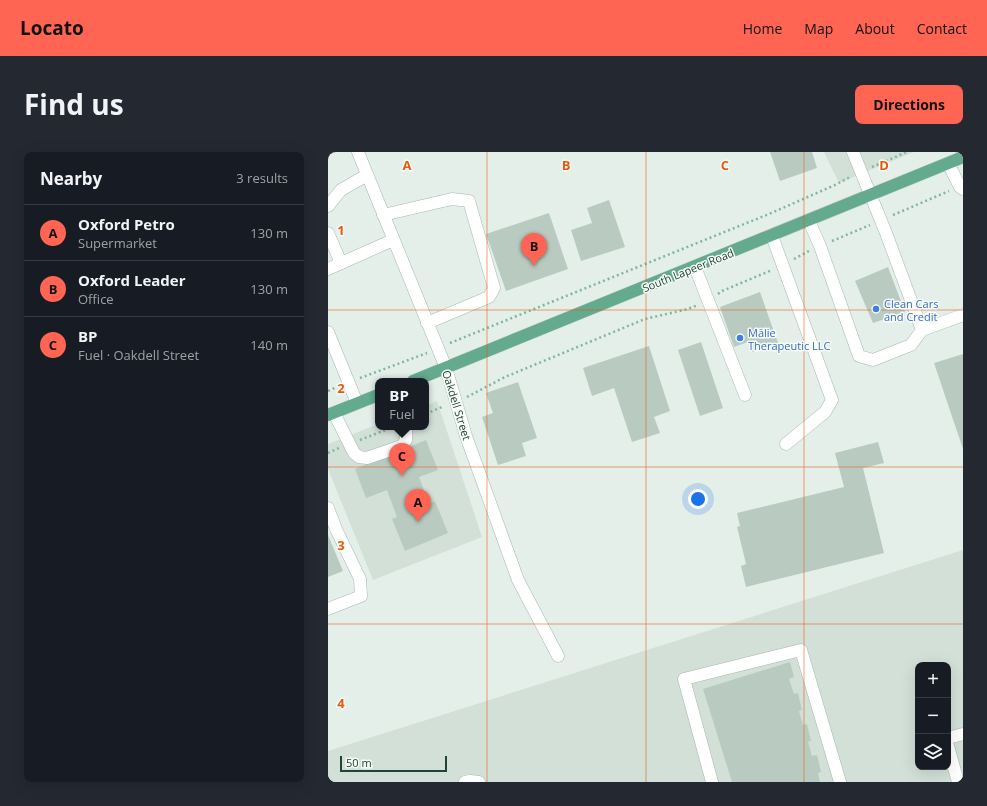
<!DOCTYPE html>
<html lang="en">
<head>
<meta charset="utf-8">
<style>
  body { margin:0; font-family:"Open Sans",sans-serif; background:#242831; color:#f1f3f6 }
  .controls { position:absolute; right:12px; bottom:12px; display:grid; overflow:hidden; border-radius:8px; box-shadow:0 4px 16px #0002 }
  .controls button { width:36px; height:36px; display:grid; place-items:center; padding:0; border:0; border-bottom:1px solid #363941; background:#171b24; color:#f1f3f6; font:20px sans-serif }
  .scale { position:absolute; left:12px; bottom:10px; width:107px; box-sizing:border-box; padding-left:4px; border:2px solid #214435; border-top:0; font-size:11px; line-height:14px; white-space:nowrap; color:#214435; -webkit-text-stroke:3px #f6fbf7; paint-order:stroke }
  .you { position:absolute; left:370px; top:347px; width:14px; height:14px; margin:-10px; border:3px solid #fff; border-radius:50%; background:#1a73e8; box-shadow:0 0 0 6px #1a73e833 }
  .badge { display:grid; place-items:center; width:26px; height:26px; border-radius:50%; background:#ff6552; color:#111; font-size:13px; font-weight:700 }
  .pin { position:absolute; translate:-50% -33px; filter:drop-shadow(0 1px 2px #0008) }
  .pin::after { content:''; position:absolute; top:21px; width:14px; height:12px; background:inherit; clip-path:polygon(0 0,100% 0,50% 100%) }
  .popup { position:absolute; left:47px; top:226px; width:54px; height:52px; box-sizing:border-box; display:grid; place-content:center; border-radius:8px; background:#171b24; filter:drop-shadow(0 1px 3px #0005); font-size:13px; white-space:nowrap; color:#9ea1a6 }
  .popup b { font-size:15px; color:#f1f3f6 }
  .popup::after { content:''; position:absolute; left:50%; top:100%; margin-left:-8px; border:8px solid transparent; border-top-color:#171b24 }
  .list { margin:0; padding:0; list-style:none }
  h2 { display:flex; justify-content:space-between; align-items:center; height:52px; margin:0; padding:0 16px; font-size:17px }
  h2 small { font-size:13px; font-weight:400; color:#9ea1a6 }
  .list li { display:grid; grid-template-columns:26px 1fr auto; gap:12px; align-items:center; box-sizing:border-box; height:56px; padding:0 16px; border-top:1px solid #363941 }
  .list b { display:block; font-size:15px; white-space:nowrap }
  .list p { margin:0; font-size:13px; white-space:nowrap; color:#9ea1a6 }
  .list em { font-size:13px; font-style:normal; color:#9ea1a6 }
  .icon { flex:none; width:22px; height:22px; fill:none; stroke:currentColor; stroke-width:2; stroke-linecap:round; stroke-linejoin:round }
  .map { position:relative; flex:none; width:635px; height:630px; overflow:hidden; border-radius:8px }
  header { display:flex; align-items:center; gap:24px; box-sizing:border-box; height:56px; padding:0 20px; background:#ff6552; color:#111 }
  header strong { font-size:19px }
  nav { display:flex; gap:22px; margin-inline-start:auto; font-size:14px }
  .intro { display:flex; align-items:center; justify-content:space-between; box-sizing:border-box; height:96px; padding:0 24px }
  h1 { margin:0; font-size:28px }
  .button { padding:10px 18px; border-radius:8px; background:#ff6552; color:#111; font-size:14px; font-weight:700 }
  main { display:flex; gap:24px; padding:0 24px }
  aside { flex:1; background:#171b24; border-radius:8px; box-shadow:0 4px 16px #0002 }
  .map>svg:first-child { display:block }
  .built { fill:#d2e0d7; fill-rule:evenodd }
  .building { fill:#b9cbc1 }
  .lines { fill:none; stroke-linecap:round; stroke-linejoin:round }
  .minor-casing { stroke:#a6b8af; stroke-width:13 }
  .major-casing { stroke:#c1cbc6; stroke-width:13 }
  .path { stroke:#81b79e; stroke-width:2.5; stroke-dasharray:2 3; stroke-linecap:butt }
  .minor { stroke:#fff; stroke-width:12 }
  .major { stroke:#63aa8e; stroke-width:12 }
  .grid { fill:none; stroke:#e8590c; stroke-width:1; stroke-opacity:0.55 }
  .shop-dot { fill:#3f7fe0; stroke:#f6fbf7; stroke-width:1.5 }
  .labels { text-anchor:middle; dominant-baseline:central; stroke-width:3; stroke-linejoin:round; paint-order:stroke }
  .street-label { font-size:11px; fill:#214435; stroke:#f6fbf7 }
  .shop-label { font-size:11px; fill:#366cbe; stroke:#f6fbf7; text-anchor:start }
  .grid-label { font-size:13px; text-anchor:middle; font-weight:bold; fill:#e8590c; stroke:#f6fbf7; stroke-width:3; stroke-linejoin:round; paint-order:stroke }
</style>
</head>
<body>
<header>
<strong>Locato</strong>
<nav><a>Home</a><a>Map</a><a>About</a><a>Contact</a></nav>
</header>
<div class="intro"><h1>Find us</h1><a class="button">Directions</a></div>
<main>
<aside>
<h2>Nearby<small>3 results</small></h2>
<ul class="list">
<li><span class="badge">A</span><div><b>Oxford Petro</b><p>Supermarket</p></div><em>130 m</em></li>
<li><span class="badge">B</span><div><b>Oxford Leader</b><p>Office</p></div><em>130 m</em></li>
<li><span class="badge">C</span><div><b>BP</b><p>Fuel · Oakdell Street</p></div><em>140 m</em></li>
</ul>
</aside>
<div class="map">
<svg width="635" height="630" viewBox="0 0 635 630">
  <rect width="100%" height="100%" fill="#e4efe9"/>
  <!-- built -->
  <g class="built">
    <path d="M496,0h90l-75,31z"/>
    <path d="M109,249l45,136 -109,43 -45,-111v-25l50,-20v3h48v-21z"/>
    <path d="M635,398v232h-635v-31zM590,513h30v102h-30z"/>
  </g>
  <!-- building -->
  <g class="building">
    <path d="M442,0h42l5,16 -37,13z"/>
    <path d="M281,48l16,47 -44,14 -10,-31 21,-7 -5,-15z"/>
    <path d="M221,61l19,56 -62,22 -20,-57z"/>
    <path d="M560,115l17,45 -32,11 -18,-42z"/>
    <path d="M432,140l18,51 -26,9 -4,-10 -14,5 -14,-40z"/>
    <path d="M373,190l22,66 -23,8 -22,-66z"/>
    <path d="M321,194l21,65 -16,6 6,16 -28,9 -18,-54 -22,8 -9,-28z"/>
    <path d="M635,202v95l-29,-86z"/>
    <path d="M190,230l19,56 -15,5 4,13 -28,9 -16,-48 11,-4 -7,-20z"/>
    <path d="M98,288l12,30 -19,7 10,27 6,-3 13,32 -43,18 -13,-32 5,-2 -10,-27 -21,8 -11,-29z"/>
    <path d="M550,290l6,21 -21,5 21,85 -138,34 -5,-21 5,-2 -9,-37 3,-1 -3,-13 107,-26 -9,-34z"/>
    <path d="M0,383l15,36 -15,6z"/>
    <path d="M462,510l4,15 -5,2 5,15 4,-1 4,17 -3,1 4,14 4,-1 4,17 -3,1 4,14 5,-1 4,17 -3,1 2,9h-88l-29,-93z"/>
  </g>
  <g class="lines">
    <defs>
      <g id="minor">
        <path d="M30,0l88,216 20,68 52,144 40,76"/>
        <path d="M620,11l12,24 3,2"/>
        <path d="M0,54l13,-16 26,-15"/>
        <path d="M55,63l69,-16 17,2 25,87 -5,9 -62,26"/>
        <path d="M481,69l11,25 39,110 14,4 38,-15 11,-15 -36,-97 -33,-81"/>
        <path d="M0,81l13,30"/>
        <path d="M444,84l60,164 -7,12 -39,32"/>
        <path d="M367,115l50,128"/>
        <path d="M0,117l65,-29"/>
        <path d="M594,178l41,-15"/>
        <path d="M0,180l29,71"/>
        <path d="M6,261l20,40 5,4 8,1 35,-12 4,-6v-13"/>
        <path d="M0,356l8,21 24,50 1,17 -33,13"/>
        <path d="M620,586l15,-4"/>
        <path d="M620,594l10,36"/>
        <path d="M137,630l5,-1 9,1"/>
        <path d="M384,630l-28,-103 117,-29 39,132"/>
      </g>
      <g id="major">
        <path d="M85,229l550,-224"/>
        <path d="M0,263l50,-20"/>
      </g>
    </defs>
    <!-- minor casing -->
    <use href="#minor" class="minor-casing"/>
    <!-- major casing -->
    <use href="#major" class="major-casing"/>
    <!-- path -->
    <g class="path">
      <path d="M544,15l35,-15"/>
      <path d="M565,63l56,-24"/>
      <path d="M504,89l38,-16"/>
      <path d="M466,107l15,-8"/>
      <path d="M390,142l4,-3 50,-21"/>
      <path d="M122,191l319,-129 66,-29 15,-8"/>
      <path d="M32,226l67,-25"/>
      <path d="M0,239l9,-4"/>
      <path d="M139,245l38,-20 140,-58 43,-10 10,-4"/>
      <path d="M98,262l18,-8"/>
      <path d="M32,288l33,-13"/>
      <path d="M0,301l11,-5"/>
    </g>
    <!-- minor -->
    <use href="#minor" class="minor"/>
    <!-- major -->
    <use href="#major" class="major"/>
  </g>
  <!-- grid -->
  <path class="grid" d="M159,0v630M318,0v630M476,0v630M0,158h635M0,315h635M0,472h635"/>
  <!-- markers -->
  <g class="shop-dot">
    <circle cx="548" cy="157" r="4"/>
    <circle cx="412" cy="186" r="4"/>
  </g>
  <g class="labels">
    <!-- street labels -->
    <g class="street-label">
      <text transform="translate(360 118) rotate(-22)">South Lapeer Road</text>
      <text transform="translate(129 253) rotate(73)">Oakdell Street</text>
    </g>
    <!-- shop labels -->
    <g class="shop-label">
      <text x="556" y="151">Clean Cars<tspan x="556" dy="13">and Credit</tspan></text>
      <text x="420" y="180">Mālie<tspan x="420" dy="13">Therapeutic LLC</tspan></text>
    </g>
  </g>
  <g class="grid-label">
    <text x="79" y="18">A</text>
    <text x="238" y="18">B</text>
    <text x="397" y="18">C</text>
    <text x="556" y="18">D</text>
    <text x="13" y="83">1</text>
    <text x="13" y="241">2</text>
    <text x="13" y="398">3</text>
    <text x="13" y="556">4</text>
  </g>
</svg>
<div class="controls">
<button>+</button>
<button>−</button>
<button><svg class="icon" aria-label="layers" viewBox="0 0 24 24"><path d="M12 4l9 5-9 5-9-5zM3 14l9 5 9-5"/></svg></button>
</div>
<div class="scale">50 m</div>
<div class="you"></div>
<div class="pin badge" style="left:90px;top:370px">A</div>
<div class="pin badge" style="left:206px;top:114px">B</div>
<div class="pin badge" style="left:74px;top:324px">C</div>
<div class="popup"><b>BP</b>Fuel</div>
</div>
</main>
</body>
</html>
